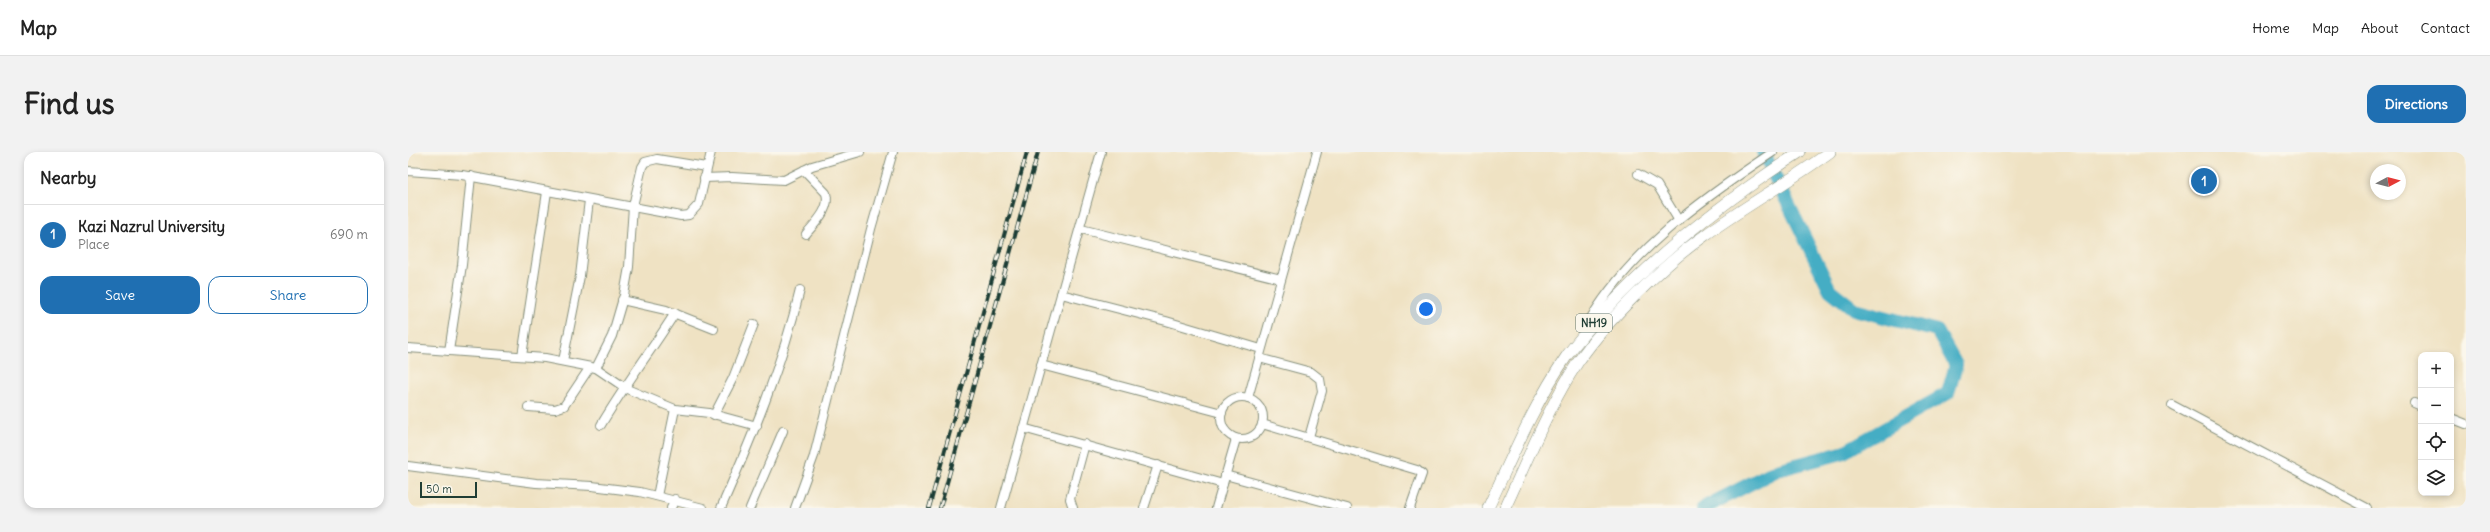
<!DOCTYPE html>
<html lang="en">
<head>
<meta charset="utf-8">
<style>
  body { margin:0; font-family:Delius,sans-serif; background:#f2f2f2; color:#222 }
  .controls { position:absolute; right:12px; bottom:12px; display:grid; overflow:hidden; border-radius:8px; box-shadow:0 2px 6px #0003 }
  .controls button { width:36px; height:36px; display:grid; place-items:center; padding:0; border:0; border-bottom:1px solid #e0e0e0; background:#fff; color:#222; font:20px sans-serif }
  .compass { position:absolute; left:1962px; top:12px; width:36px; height:36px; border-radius:50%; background:#fff; box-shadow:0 2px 6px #0003; rotate:83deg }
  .scale { position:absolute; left:12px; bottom:10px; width:57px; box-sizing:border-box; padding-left:4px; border:2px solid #1f3d34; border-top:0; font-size:11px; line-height:14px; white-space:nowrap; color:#1f3d34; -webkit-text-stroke:3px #fbf7ec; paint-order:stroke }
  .you { position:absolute; left:1018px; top:157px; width:14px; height:14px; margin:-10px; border:3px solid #fff; border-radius:50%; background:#1a73e8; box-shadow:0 0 0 6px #1a73e833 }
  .badge { display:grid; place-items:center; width:26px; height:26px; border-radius:50%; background:#1f6fb2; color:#fff; font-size:13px; font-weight:700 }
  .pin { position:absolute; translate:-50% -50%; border:2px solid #fff; box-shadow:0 1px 4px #0006 }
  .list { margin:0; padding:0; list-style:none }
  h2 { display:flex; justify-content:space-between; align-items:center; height:52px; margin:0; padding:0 16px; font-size:17px }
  h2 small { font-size:13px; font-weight:400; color:#767676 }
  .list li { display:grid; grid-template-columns:26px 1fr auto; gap:12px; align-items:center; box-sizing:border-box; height:60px; padding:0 16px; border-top:1px solid #e0e0e0 }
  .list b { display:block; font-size:15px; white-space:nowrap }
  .list p { margin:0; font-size:13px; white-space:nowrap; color:#767676 }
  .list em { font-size:13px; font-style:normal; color:#767676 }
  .actions { display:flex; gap:8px; padding:12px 16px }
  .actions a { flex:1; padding:9px 0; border:1px solid #1f6fb2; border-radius:12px; text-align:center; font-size:14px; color:#1f6fb2 }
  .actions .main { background:#1f6fb2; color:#fff }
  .icon { flex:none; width:22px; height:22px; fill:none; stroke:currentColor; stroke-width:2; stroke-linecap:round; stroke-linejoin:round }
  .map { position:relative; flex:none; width:2058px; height:356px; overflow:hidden; border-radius:12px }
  header { display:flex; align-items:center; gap:24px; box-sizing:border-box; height:56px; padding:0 20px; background:#fff; border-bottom:1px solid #e0e0e0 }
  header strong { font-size:19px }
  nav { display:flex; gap:22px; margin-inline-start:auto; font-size:14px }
  .intro { display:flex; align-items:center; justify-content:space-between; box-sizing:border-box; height:96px; padding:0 24px }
  h1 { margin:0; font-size:28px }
  .button { padding:10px 18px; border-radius:12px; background:#1f6fb2; color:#fff; font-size:14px; font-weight:700 }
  main { display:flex; gap:24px; padding:0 24px }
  aside { flex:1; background:#fff; border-radius:12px; box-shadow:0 2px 6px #0003 }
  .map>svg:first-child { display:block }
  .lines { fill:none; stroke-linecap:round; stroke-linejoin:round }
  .river { stroke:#45adc4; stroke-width:14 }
  .minor-casing { stroke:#87907c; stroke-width:10 }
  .highway-casing { stroke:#87907c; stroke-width:12 }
  .minor { stroke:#fff; stroke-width:8 }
  .highway { stroke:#fff; stroke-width:11 }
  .rail-casing { stroke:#1f3d34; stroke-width:4 }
  .rail { stroke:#fbf7ec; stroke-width:2.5; stroke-dasharray:8; stroke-linecap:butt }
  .labels { text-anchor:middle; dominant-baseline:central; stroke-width:3.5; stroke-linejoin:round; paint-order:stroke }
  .shield { fill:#fbf7ec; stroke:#61756b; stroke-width:1 }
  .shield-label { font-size:11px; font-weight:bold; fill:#1f3d34 }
</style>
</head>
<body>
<header>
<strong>Map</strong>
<nav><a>Home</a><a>Map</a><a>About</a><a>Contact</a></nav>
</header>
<div class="intro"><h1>Find us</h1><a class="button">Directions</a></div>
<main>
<aside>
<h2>Nearby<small></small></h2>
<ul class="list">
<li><span class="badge">1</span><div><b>Kazi Nazrul University</b><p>Place</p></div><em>690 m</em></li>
</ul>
<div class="actions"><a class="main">Save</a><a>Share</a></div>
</aside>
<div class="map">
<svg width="2058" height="356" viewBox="0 0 2058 356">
  <rect width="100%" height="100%" fill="#fbf7ec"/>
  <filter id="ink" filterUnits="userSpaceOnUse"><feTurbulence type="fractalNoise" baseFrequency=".025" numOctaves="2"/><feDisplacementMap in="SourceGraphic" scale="8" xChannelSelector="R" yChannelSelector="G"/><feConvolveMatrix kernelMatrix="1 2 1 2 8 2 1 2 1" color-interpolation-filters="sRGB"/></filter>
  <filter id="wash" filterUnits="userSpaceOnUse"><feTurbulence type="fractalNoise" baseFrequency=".012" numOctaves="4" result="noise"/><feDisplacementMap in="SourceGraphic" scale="16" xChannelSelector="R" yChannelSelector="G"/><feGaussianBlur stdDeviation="0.9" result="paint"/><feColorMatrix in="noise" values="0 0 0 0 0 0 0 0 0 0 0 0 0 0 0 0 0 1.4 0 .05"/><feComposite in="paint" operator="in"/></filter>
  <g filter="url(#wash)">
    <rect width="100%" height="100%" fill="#efe2c3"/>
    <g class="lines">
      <!-- river -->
      <path class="river" d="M1295,356l74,-38 65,-17 106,-60 8,-28 -19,-34 -83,-22 -24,-19 -67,-138"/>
    </g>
  </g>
  <g filter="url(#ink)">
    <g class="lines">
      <defs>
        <g id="minor">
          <path d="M396,18l22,23c5,16 -11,30 -20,41"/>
          <path d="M0,19l54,4 219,41 8,-1 10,-11 12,-52"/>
          <path d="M1230,22l19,11 22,36"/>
          <path d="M296,26l28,-1 52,3 28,-14 48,-14"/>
          <path d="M673,77l200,50"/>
          <path d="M653,142l105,27 95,28"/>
          <path d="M214,148l44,10 48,19"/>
          <path d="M1177,176c42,-76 116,-128 188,-176"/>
          <path d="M0,196l137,10 51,10 16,-32 12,-41 5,-28 4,-61 9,-39 3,-5 12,-3 49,8"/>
          <path d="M41,199l13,-86 9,-89"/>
          <path d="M114,204l25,-164"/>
          <path d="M851,206l52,14 9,7 2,12 -13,46"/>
          <path d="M155,209l17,-85 9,-76"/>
          <path d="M633,213l181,48"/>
          <path d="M188,216l31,21 48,20 -18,87"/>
          <circle cx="834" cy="266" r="21"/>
          <path d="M840,246l69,-246"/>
          <path d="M2006,251l7,3"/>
          <path d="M1764,253l195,103"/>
          <path d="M120,255l27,2 9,-3 26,-39"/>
          <path d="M267,257l34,4 48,13"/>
          <path d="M306,263l19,-37 21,-54"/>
          <path d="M2043,266l15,6"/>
          <path d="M854,272l155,46 5,4 -12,34"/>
          <path d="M193,273c23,-39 50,-74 74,-112"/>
          <path d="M615,276l200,56"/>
          <path d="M0,314l128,17 56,3 48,6 63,16"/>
          <path d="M817,323l122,33"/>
          <path d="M263,356l4,-9"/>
          <path d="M313,356c31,-71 61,-142 79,-218"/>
          <path d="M342,356l33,-77"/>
          <path d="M387,356l19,-52 57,-227 22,-77"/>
          <path d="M593,356l100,-356"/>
          <path d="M665,356l-3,-9 15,-55"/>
          <path d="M736,356l14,-43"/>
          <path d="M808,356l20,-69"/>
        </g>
        <g id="highway">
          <path d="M1080,356c24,-51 46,-104 78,-151 11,-16 24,-30 37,-44 57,-63 126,-115 197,-161"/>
          <path d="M1097,356c23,-49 43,-101 73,-146 29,-42 85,-97 126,-126 41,-30 85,-54 126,-84"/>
        </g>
      </defs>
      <!-- minor casing -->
      <use href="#minor" class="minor-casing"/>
      <!-- highway casing -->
      <use href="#highway" class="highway-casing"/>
      <!-- minor -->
      <use href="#minor" class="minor"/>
      <!-- highway -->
      <use href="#highway" class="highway"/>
      <defs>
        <g id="rail">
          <path d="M521,356l98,-356"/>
          <path d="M532,356l98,-356"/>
        </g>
      </defs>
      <!-- rail casing -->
      <use href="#rail" class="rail-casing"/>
      <!-- rail -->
      <use href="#rail" class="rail"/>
    </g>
  </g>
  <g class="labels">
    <!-- shield labels -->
    <rect class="shield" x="1168" y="162" width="36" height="18" rx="3"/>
    <g class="shield-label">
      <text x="1186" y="171">NH19</text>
    </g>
  </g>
</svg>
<div class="controls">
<button>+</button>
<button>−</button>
<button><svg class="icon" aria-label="locate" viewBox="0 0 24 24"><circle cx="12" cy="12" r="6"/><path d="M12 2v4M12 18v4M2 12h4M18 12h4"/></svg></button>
<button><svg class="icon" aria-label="layers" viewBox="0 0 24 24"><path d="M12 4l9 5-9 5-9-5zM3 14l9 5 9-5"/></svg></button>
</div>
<svg class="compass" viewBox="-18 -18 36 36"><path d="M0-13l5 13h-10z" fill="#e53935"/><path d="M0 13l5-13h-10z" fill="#767676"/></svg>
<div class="scale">50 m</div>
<div class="you"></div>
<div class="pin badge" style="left:1796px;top:29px">1</div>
</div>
</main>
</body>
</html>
